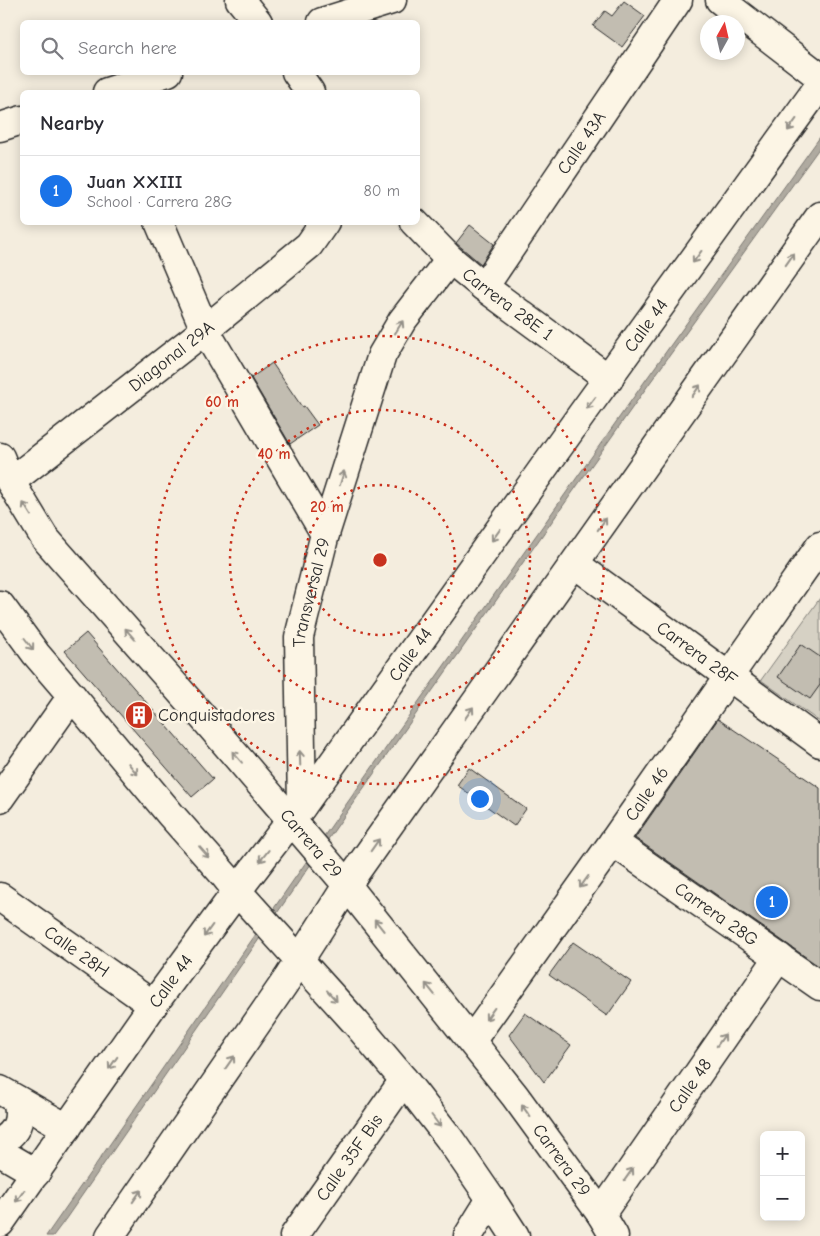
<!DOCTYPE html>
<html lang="en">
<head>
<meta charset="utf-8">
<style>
  body { margin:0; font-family:"Comic Neue",sans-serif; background:#f7f7f7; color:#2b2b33 }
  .controls { position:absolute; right:15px; bottom:15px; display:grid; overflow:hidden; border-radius:8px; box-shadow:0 2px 12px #0003 }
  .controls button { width:45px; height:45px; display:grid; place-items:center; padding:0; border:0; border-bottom:1px solid #e1e1e2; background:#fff; color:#2b2b33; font:25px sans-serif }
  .compass { position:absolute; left:700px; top:15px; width:45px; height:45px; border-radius:50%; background:#fff; box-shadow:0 2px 12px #0003; rotate:8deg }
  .you { position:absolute; left:479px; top:798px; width:18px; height:18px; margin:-12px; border:4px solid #fff; border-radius:50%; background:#1a73e8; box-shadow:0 0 0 8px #1a73e833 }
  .badge { display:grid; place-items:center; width:32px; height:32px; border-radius:50%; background:#1a73e8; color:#fff; font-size:16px; font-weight:700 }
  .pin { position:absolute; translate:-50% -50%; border:2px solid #fff; box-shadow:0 1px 5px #0006 }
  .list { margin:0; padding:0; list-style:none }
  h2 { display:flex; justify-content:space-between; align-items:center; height:65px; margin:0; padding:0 20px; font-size:21px }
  h2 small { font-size:16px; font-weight:400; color:#7c7c81 }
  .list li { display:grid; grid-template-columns:32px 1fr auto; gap:15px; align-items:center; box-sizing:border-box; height:70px; padding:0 20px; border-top:1px solid #e1e1e2 }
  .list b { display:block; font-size:19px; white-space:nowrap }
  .list p { margin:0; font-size:16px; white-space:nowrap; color:#7c7c81 }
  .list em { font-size:16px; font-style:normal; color:#7c7c81 }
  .icon { flex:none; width:28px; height:28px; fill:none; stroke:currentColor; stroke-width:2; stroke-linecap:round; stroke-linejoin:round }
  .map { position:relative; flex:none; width:820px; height:1236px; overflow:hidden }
  .search { position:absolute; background:#fff; box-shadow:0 2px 12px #0003; left:20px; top:20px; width:400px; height:55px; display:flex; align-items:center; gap:12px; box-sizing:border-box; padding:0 18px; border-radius:8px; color:#7c7c81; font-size:19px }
  .panel { position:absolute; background:#fff; box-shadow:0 2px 12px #0003; left:20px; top:90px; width:400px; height:135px; border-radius:8px }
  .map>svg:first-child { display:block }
  .green { fill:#d6d1c4; stroke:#807e78 }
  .water { fill:#afaaa0; stroke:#7a7771 }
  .building { fill:#c2bdb1; stroke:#2b2b2b }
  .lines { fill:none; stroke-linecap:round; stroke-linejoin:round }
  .minor-casing { stroke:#2b2b2b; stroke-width:31 }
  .major-casing { stroke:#2b2b2b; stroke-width:31 }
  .minor { stroke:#fcf5e5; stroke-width:28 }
  .major { stroke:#fcf5e5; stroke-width:28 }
  .oneway { stroke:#949088 }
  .ring { fill:none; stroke:#c8321e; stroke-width:2.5; stroke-dasharray:2.5 5 }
  .labels { text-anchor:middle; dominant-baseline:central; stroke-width:5; stroke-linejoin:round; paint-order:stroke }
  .street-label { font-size:18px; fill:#2b2b2b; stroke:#fcf5e5 }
  .poi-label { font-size:18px; fill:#2b2b2b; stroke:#fcf5e5; text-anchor:start }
  .centre { fill:#c8321e; stroke:#fcf5e5; stroke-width:2.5 }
  .ring-label { font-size:15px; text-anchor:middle; font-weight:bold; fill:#c8321e; stroke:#fcf5e5; stroke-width:5; stroke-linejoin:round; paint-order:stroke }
</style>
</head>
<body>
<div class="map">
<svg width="820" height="1236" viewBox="0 0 820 1236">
  <rect width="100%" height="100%" fill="#f4edde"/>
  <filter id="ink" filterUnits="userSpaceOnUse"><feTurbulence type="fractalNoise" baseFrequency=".02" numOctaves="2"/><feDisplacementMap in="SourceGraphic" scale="10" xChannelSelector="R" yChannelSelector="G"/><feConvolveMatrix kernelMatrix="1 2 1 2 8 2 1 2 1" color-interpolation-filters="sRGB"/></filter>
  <g filter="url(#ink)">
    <!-- green -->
    <path class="green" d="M820,598v124l-59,-42z"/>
    <!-- water -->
    <path class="water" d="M820,137v10l-171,237 -300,425 -284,411 -12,16h-7l299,-430 300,-425z"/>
    <!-- building -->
    <g class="building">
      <path d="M624,1l21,15 -23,31 -29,-21 12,-15 7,5z"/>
      <path d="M470,225l24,19 -13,20 -25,-21z"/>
      <path d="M272,363l30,44 2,-1 14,19 -28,19 -39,-66z"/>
      <path d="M86,633l127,146 -21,18 -127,-146z"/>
      <path d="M801,644l19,13v28l-10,14 -32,-22z"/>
      <path d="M718,719l102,69v179l-185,-129z"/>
      <path d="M469,768l57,41 -12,17 -57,-41z"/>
      <path d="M573,942l58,40 -24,34 -58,-41z"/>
      <path d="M525,1013l46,32 -27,37 -35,-47z"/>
    </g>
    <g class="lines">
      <defs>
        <g id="minor">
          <path d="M240,0l18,22"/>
          <path d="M720,0l100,77"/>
          <path d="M322,22l70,-22"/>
          <path d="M296,72l14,20"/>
          <path d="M107,92l61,-20"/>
          <path d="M0,127l22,-7"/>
          <path d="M159,222l46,108 120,204"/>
          <path id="s1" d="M414,222l36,37 34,28 125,92"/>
          <path id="s2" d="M484,287l194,-287"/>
          <path id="s3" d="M10,481l13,-9 182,-142 104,-85 16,-23"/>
          <path id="s4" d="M575,564l245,179"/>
          <path d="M0,798l72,-102"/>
          <path id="s5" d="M302,806l-3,-169 26,-103 57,-179 20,-34 48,-62"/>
          <path id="s6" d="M613,842l207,144"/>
          <path id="s7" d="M0,897l153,108"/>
          <path id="s8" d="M472,1040l141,-198 207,-296"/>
          <path d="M0,1090l67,38"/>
          <path d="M0,1142c18,-10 22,-23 17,-42"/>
          <path d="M0,1152l36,21"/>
          <path id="s9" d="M601,1214l178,-257"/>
          <path id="s10" d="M294,1236l110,-156"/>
          <path d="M468,1236l23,-37"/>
        </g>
        <g id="major">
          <path id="s11" d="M0,457l10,24 34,56 158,179 139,162 174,218 86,118 13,22"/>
          <path d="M0,605l36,49 36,42 99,119 54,61 12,15 119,132 48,57 45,58 42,61 24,37"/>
          <path id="s12" d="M0,1223l153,-218 84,-114 63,-82 282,-395 238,-329"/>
          <path d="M110,1236l178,-258 67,-105 465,-657"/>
        </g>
      </defs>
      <!-- minor casing -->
      <use href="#minor" class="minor-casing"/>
      <!-- major casing -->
      <use href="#major" class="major-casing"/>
      <!-- minor -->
      <use href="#minor" class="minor"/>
      <!-- major -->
      <use href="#major" class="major"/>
    </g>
    <!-- one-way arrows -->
    <defs><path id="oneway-shaft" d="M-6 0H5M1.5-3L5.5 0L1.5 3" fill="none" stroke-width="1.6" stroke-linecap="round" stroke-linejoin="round" transform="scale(1.25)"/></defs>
    <g class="oneway">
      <use href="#oneway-shaft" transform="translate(792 125) rotate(126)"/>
      <use href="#oneway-shaft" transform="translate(697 257) rotate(126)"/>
      <use href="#oneway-shaft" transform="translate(790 259) rotate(-55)"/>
      <use href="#oneway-shaft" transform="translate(399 327) rotate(-58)"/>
      <use href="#oneway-shaft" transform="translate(696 391) rotate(-55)"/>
      <use href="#oneway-shaft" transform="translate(591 403) rotate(127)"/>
      <use href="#oneway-shaft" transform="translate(342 478) rotate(-73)"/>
      <use href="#oneway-shaft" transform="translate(27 509) rotate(-122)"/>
      <use href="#oneway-shaft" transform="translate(602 524) rotate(-55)"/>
      <use href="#oneway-shaft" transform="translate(496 535) rotate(126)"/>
      <use href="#oneway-shaft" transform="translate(130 634) rotate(-131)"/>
      <use href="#oneway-shaft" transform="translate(29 644) rotate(53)"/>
      <use href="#oneway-shaft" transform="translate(469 713) rotate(-55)"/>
      <use href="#oneway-shaft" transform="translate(237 757) rotate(-131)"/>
      <use href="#oneway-shaft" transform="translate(300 758) rotate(-92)"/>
      <use href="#oneway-shaft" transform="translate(133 769) rotate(51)"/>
      <use href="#oneway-shaft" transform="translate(375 845) rotate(-55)"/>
      <use href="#oneway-shaft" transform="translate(204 852) rotate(49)"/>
      <use href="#oneway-shaft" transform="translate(264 856) rotate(128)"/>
      <use href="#oneway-shaft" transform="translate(584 882) rotate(126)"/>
      <use href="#oneway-shaft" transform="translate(379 925) rotate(-128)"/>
      <use href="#oneway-shaft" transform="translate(208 931) rotate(126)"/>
      <use href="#oneway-shaft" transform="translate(430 989) rotate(-129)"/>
      <use href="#oneway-shaft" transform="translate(332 996) rotate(48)"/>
      <use href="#oneway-shaft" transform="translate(490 1014) rotate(126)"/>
      <use href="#oneway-shaft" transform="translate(721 1040) rotate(-55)"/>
      <use href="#oneway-shaft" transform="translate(230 1062) rotate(-55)"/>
      <use href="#oneway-shaft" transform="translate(113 1063) rotate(125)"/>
      <use href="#oneway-shaft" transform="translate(526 1111) rotate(-126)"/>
      <use href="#oneway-shaft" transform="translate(436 1121) rotate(53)"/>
      <use href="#oneway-shaft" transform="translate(629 1174) rotate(-55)"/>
      <use href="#oneway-shaft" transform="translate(20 1196) rotate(126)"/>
      <use href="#oneway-shaft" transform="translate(137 1196) rotate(-55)"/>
    </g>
  </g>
  <!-- distance rings -->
  <g class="ring">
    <circle cx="380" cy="560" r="75"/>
    <circle cx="380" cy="560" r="150"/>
    <circle cx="380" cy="560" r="224"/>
  </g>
  <!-- icons -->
  <defs>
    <symbol id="building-disc" viewBox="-11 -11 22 22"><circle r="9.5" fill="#c8321e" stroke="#fcf5e5"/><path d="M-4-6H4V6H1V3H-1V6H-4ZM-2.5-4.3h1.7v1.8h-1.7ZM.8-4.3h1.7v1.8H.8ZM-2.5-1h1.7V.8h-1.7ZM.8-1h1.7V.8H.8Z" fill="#fff"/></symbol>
  </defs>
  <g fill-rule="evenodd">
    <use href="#building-disc" x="123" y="699" width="32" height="32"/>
  </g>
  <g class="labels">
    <!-- street labels -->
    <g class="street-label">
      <text stroke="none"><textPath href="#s2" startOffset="174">Calle 43A</textPath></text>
      <text stroke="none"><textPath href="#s1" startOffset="125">Carrera 28E 1</textPath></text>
      <text stroke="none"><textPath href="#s12" startOffset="1106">Calle 44</textPath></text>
      <text stroke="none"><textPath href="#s3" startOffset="204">Diagonal 29A</textPath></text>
      <text stroke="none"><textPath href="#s5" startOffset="215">Transversal 29</textPath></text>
      <text stroke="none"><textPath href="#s4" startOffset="151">Carrera 28F</textPath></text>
      <text stroke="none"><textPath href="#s12" startOffset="701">Calle 44</textPath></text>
      <text stroke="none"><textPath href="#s8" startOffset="302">Calle 46</textPath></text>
      <text stroke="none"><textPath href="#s11" startOffset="498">Carrera 29</textPath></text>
      <text stroke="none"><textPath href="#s6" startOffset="126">Carrera 28G</textPath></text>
      <text stroke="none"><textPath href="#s7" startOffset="94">Calle 28H</textPath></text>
      <text stroke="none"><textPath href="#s12" startOffset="296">Calle 44</textPath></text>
      <text stroke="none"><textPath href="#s9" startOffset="156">Calle 48</textPath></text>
      <text stroke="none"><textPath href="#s10" startOffset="96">Calle 35F Bis</textPath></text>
      <text stroke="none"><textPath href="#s11" startOffset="902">Carrera 29</textPath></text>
    </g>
    <!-- poi labels -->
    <g class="poi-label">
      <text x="158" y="715">Conquistadores</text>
    </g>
  </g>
  <circle cx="380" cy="560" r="8" class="centre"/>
  <g class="ring-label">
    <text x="222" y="407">60 m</text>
    <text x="274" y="459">40 m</text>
    <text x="327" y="512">20 m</text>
  </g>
</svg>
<div class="controls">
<button>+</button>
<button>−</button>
</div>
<svg class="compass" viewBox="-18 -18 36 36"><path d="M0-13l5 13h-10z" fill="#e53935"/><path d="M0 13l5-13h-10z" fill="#7c7c81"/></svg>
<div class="you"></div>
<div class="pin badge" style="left:772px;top:902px">1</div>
<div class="search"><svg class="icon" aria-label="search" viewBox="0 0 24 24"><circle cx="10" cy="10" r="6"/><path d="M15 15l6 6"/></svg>Search here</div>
<section class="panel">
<h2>Nearby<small></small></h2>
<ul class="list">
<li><span class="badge">1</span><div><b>Juan XXIII</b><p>School · Carrera 28G</p></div><em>80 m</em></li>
</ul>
</section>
</div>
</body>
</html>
